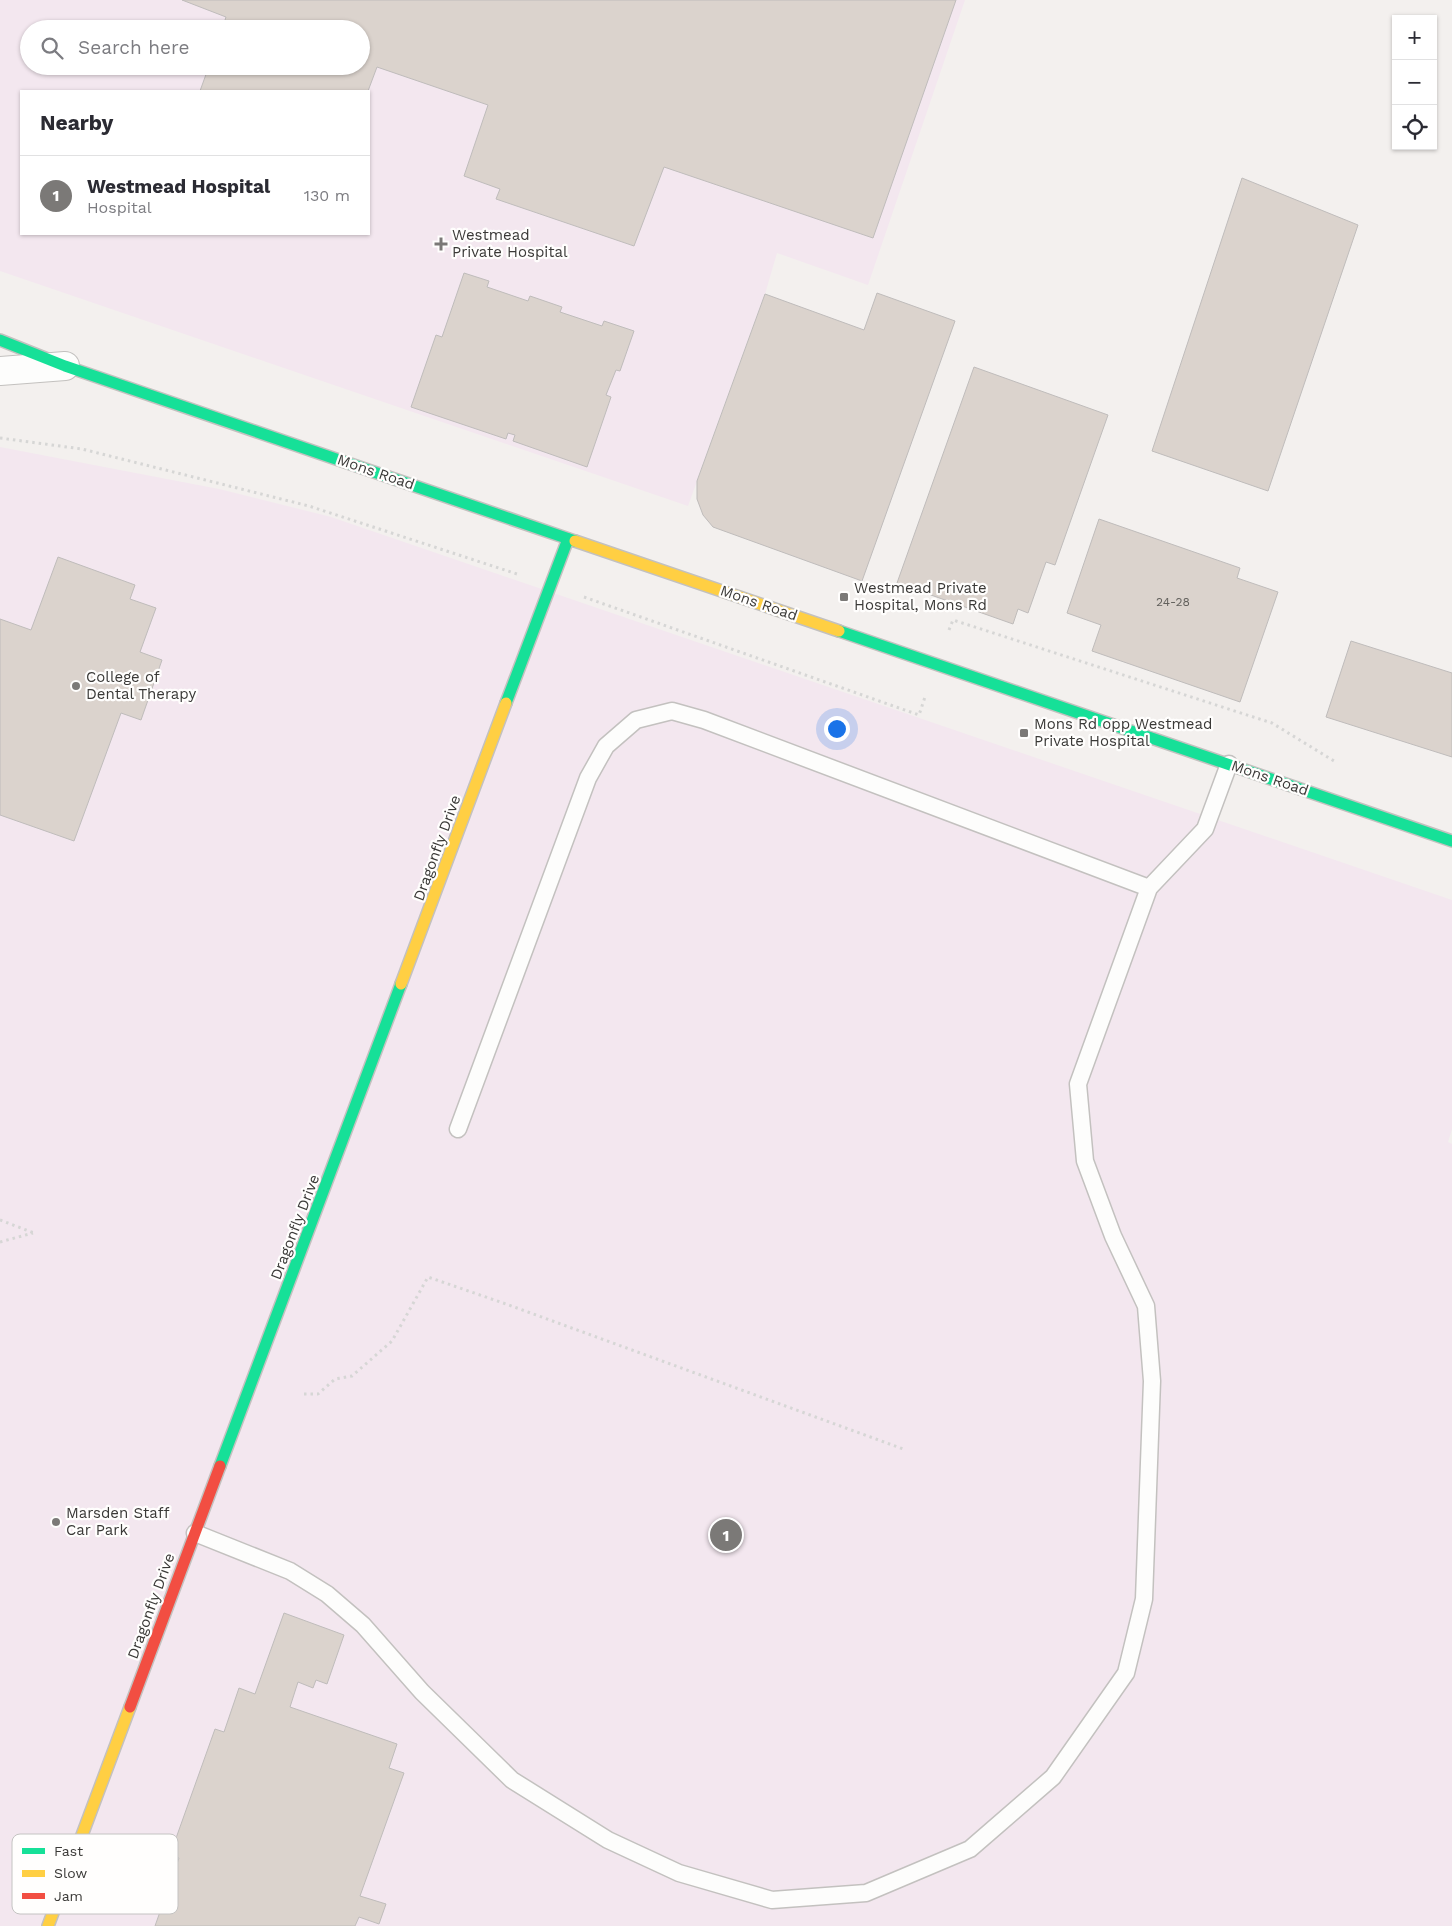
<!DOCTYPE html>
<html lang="en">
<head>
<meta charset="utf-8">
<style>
  body { margin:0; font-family:"Work Sans",sans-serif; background:#f7f7f7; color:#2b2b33 }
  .controls { position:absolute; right:15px; top:15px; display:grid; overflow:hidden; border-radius:0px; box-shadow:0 1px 4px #0004 }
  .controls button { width:45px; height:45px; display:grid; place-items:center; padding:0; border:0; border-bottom:1px solid #e1e1e2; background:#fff; color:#2b2b33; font:25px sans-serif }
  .you { position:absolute; left:836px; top:728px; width:18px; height:18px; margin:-12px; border:4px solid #fff; border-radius:50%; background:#1a73e8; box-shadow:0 0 0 8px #1a73e833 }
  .badge { display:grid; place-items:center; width:32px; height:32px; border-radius:50%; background:#7b7977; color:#fff; font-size:16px; font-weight:700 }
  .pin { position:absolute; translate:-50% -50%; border:2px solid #fff; box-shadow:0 1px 5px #0006 }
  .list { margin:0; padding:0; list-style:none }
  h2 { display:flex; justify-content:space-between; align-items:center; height:65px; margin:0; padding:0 20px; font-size:21px }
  h2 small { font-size:16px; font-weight:400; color:#7c7c81 }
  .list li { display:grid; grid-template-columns:32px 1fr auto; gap:15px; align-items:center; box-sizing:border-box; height:80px; padding:0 20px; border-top:1px solid #e1e1e2 }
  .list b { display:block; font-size:19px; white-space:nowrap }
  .list p { margin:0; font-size:16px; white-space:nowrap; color:#7c7c81 }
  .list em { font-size:16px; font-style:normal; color:#7c7c81 }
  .icon { flex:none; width:28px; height:28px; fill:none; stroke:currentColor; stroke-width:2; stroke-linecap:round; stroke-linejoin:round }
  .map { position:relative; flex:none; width:1452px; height:1926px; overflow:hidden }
  .search { position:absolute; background:#fff; box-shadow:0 1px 4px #0004; left:20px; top:20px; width:350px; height:55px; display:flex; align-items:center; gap:12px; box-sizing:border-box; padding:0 18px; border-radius:28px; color:#7c7c81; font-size:19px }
  .panel { position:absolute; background:#fff; box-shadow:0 1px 4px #0004; left:20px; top:90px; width:350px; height:145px; border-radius:0px }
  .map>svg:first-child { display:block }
  .medical { fill:#f3e7ef; fill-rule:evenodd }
  .building { fill:#dbd3cd; stroke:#bfbcbb }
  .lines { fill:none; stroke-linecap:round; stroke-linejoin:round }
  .lane-casing { stroke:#c3c1bf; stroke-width:19 }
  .street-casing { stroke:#c3c1bf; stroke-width:30 }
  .fast-casing { stroke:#c3c1bf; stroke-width:14 }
  .slow-casing { stroke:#c3c1bf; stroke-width:14 }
  .jam-casing { stroke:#c3c1bf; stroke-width:14 }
  .path { stroke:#d6d6d5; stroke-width:3; stroke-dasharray:2.5 4; stroke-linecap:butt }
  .lane { stroke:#fdfdfc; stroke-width:16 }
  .street { stroke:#fdfdfc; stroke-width:28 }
  .fast { stroke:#16e098; stroke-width:11 }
  .slow { stroke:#ffcf43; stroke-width:11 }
  .jam { stroke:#f24e42; stroke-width:11 }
  .poi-dot { fill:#7b7977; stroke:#fffefd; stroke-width:2 }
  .labels { text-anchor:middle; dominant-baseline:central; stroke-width:4.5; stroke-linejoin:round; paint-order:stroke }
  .number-label { font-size:12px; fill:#62605c }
  .poi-label { font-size:15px; fill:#3a3937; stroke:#fffefd; text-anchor:start }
  .street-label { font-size:15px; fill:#3a3937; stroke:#fffefd }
  .key { fill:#fffefd; stroke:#c4c3c2; stroke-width:1 }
  .key-label { font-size:14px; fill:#3a3937 }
</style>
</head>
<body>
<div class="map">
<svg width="1452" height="1926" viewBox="0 0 1452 1926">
  <rect width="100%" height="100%" fill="#f3f0ee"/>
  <!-- medical -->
  <g class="medical">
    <path d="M0,0h965l-97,285 -91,-32 -12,41 -77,212 -688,-235zM29,29h332v37h-332zM21,91h348v143h-348z"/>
    <path d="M0,447l219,42 112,28 1121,383v229l-4,13 4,2v782h-1452z"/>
  </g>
  <!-- building -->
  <g class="building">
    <path d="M182,0h774l-83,238 -209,-71 -30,79 -138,-47 4,-10 -36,-13 24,-71 -111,-38 -9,24h-168l9,-25h152v-37h-139l4,-12z"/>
    <path d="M1242,178l116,47 -90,266 -116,-40z"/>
    <path d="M464,273l25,8 -2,6 41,14 2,-5 32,11 -2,5 42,14 2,-5 30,10 -14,40 -4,-1 -10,25 5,2 -24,70 -74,-26 2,-6 -7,-2 -2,6 -95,-32 25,-72 6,2z"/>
    <path d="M877,293l78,28 -93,260 -149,-54 -10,-12 -6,-16v-18l68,-187 99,36z"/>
    <path d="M974,367l134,48 -53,150 -9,-3 -18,51 -10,-4 -5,15 -116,-41z"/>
    <path d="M1099,519l141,49 -3,10 41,14 -38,110 -148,-51 9,-26 -34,-12z"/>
    <path d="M58,557l77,28 -5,14 26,9 -16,44 22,8 -21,60 -20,-7 -47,128 -74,-26v-196l31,11z"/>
    <path d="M1351,641l101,32v84l-126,-40z"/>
    <path d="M284,1613l60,22 -17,49 -11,-4 -3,8 -15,-6 -8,25 107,37 -8,24 15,5 -44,123 26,8 -7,20 -20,-7 -4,9h-200l24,-68 -9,-3 45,-126 9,3 15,-44 16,6z"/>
  </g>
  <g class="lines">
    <defs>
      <g id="lane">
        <path d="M458,1129l130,-351 18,-32 30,-26 36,-9 32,9 445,168"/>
        <path d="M195,1533l95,38 37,23 36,31 59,67 90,88 96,60 71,33 93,27 94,-7 104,-44 83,-72 73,-104 18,-74 8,-218 -6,-75 -33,-70 -28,-75 -7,-77 71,-196 56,-59 24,-65"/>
      </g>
      <path id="street" d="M0,371l65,-5"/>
      <g id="fast">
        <path d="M0,340l65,26 510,175"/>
        <path d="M839,631l613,210"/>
        <path d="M506,703l62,-164"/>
        <path d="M220,1466l181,-482"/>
      </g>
      <g id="slow">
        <path d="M575,541l264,90"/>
        <path d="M401,984l105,-281"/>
        <path d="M48,1926l82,-219"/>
      </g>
      <path id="jam" d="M130,1707l90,-241"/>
    </defs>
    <!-- lane casing -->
    <use href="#lane" class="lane-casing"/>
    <!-- street casing -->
    <use href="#street" class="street-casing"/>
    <!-- fast casing -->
    <use href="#fast" class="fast-casing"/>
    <!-- slow casing -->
    <use href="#slow" class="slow-casing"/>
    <!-- jam casing -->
    <use href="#jam" class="jam-casing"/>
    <!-- path -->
    <g class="path">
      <path d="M0,438l82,11 227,57 208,68"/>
      <path d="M584,597l335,118 6,-18"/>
      <path d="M949,630l4,-10 319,103 62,38"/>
      <path d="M0,1220l34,13"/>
      <path d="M0,1242l33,-9"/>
      <path d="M304,1394h14l17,-15 17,-3 40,-35 36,-64 78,27 400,146"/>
    </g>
    <!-- lane -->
    <use href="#lane" class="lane"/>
    <!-- street -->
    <use href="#street" class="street"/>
    <!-- fast -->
    <use href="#fast" class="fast"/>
    <!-- slow -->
    <use href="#slow" class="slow"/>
    <!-- jam -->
    <use href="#jam" class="jam"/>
  </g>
  <!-- markers -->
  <g class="poi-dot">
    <path d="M438.5 236.5h5v5h5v5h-5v5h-5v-5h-5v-5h5z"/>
    <rect x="839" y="592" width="10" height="10" rx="2.5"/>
    <circle cx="76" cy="686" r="5"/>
    <rect x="1019" y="728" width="10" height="10" rx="2.5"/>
    <circle cx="56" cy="1522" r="5"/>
  </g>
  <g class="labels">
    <!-- number labels -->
    <g class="number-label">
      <text x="1173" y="602">24-28</text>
    </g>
    <!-- poi labels -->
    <g class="poi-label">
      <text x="452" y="235">Westmead<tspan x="452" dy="17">Private Hospital</tspan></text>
      <text x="854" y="588">Westmead Private<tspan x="854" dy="17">Hospital, Mons Rd</tspan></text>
      <text x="86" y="677">College of<tspan x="86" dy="17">Dental Therapy</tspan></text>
      <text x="1034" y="724">Mons Rd opp Westmead<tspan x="1034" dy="17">Private Hospital</tspan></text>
      <text x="66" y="1513">Marsden Staff<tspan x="66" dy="17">Car Park</tspan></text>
    </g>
    <!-- street labels -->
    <g class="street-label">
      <text transform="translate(376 472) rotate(19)">Mons Road</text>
      <text transform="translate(759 603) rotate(19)">Mons Road</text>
      <text transform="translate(1270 778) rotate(19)">Mons Road</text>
      <text transform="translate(437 848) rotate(-70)">Dragonfly Drive</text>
      <text transform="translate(295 1227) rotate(-69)">Dragonfly Drive</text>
      <text transform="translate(151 1606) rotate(-70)">Dragonfly Drive</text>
    </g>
  </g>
  <!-- legend -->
  <rect x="12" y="1834" width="166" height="80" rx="8" class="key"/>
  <rect x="22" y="1848" width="23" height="6" fill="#16e098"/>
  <rect x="22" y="1870" width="23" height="7" fill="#ffcf43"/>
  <rect x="22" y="1893" width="23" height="6" fill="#f24e42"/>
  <g class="key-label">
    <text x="54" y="1856">Fast</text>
    <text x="54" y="1878">Slow</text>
    <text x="54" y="1901">Jam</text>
  </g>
</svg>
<div class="controls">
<button>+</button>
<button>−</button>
<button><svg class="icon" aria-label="locate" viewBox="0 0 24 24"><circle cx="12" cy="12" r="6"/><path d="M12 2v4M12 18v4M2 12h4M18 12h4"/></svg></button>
</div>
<div class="you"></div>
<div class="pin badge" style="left:726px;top:1535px">1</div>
<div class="search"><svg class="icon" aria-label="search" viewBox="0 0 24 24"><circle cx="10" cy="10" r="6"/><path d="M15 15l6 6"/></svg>Search here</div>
<section class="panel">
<h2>Nearby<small></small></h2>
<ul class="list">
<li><span class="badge">1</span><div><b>Westmead Hospital</b><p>Hospital</p></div><em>130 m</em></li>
</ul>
</section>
</div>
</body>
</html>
